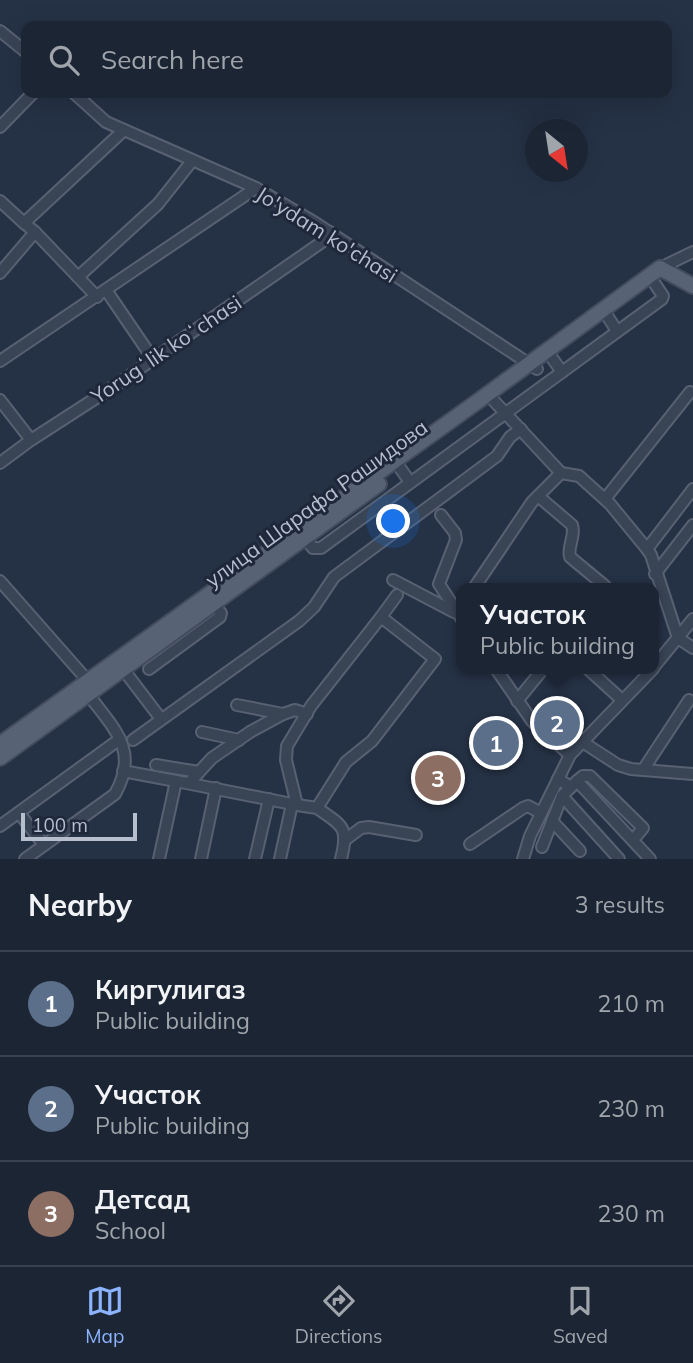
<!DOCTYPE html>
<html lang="en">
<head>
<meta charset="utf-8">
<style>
  body { margin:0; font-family:Mulish,sans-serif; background:#293140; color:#f1f3f6 }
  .compass { position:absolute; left:525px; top:119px; width:63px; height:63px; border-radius:50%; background:#1c2534; box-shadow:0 7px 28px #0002; rotate:150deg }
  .scale { position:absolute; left:21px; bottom:18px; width:116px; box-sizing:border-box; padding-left:7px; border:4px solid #b7bfce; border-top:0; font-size:19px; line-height:24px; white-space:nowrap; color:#b7bfce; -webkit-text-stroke:5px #1e283a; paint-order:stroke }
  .you { position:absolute; left:394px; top:522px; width:24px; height:24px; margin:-18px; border:5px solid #fff; border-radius:50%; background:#1a73e8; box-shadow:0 0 0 10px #1a73e833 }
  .badge { display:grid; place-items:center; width:46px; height:46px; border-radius:50%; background:#8bb3ff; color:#fff; font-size:23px; font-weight:700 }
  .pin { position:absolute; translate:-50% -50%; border:4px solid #fff; box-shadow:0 2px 7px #0006 }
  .popup { position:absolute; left:456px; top:583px; width:203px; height:91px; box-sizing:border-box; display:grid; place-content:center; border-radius:14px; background:#1c2534; filter:drop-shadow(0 2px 5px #0005); font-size:23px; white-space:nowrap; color:#a0a5ac }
  .popup b { font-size:26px; color:#f1f3f6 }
  .popup::after { content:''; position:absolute; left:50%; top:100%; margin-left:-14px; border:14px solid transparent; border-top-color:#1c2534 }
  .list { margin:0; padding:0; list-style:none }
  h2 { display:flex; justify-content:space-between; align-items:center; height:91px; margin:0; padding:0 28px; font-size:30px }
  h2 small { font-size:23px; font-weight:400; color:#a0a5ac }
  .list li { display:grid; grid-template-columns:46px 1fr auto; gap:21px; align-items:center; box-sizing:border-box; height:105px; padding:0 28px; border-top:2px solid #3a424f }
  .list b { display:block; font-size:26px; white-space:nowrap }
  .list p { margin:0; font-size:23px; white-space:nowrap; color:#a0a5ac }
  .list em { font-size:23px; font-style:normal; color:#a0a5ac }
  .icon { flex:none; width:38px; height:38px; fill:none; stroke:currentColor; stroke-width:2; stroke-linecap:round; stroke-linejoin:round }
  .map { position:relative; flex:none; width:693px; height:859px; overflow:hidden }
  .search { position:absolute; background:#1c2534; box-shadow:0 7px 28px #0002; left:21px; right:21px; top:21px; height:77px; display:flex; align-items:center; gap:18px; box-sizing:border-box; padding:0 24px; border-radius:14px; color:#a0a5ac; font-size:26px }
  .sheet { height:406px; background:#1c2534 }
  nav { display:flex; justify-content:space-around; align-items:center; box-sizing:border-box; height:98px; border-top:2px solid #3a424f; background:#1c2534; font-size:19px; color:#a0a5ac }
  nav a { display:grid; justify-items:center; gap:4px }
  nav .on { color:#8bb3ff }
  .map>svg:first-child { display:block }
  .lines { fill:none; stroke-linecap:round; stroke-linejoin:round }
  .minor-casing { stroke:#586172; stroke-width:14 }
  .major-casing { stroke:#434c5e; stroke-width:18 }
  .minor { stroke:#394455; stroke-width:10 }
  .major { stroke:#576375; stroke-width:14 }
  .labels { text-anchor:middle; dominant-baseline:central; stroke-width:6; stroke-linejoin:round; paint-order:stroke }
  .street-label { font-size:21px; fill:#b7bfce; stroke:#1e283a }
</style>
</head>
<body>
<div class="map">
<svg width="693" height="859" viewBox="0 0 693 859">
  <rect width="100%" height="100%" fill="#253145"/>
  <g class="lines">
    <defs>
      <g id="minor">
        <path d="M0,31l26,21"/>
        <path d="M74,93l32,29 150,66 58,34 223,147"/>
        <path d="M0,127l33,-34"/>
        <path d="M0,201l24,22"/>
        <path d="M35,232l43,45"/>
        <path d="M660,268l33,-16"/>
        <path d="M0,273l35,-41 -11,-9 100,-93"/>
        <path d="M106,290l47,69"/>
        <path d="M97,297l-19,-20 80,-73 34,-43"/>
        <path d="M608,317l9,14"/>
        <path d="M552,358l10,14"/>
        <path d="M0,361l256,-173"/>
        <path d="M0,400l31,40"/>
        <path d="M494,401l67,72"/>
        <path d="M0,463l31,-23 82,-53 209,-145 8,-10"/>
        <path d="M400,468l10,14"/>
        <path d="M538,496l34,29c4,11 -5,21 -2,32l35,29v2"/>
        <path d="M605,499l85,-107"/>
        <path d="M441,515l14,18 1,7 -17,44 22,34"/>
        <path d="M304,537l9,11h8l341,-249 1,-3 -8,-12"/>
        <path d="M647,549l46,-60"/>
        <path d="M655,574l38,-49"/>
        <path d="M393,580l61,32"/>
        <path d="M0,581l88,100"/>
        <path d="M474,588l58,-86 29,-29 18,3 31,28 37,45 4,6 27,83 15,10"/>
        <path d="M381,617l16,-22"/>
        <path d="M653,668l40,-49"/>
        <path d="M123,669l38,50"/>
        <path d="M149,669l71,-52 1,-4 -8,-10"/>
        <path d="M496,669l36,52 38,34"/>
        <path d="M588,669l34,31"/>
        <path d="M517,701l26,-32"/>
        <path d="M237,705l46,9"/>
        <path d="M202,732l37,8"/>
        <path d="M133,740l166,-119 15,-14 20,-30 163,-121 13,-19 11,-8"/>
        <path d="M581,741l37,24 13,4 62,5"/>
        <path d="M156,765l43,7"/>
        <path d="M643,770l46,-70"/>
        <path d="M123,771l53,10"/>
        <path d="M558,779l13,8 6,-6 73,78"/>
        <path d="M577,781l6,-5h7l53,52 -10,12"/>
        <path d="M189,783l23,-25 38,-26 33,-18 12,-4 12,4"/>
        <path d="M571,787l-9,9 57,63"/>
        <path d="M317,808l-20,-3 -11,-45 1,-14 24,-40 70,-89 54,42 -63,82 -26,21 -29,46c26,18 32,19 24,51"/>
        <path d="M19,813l25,32"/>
        <path d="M552,821l28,30"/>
        <path d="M0,826l120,-87"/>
        <path d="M345,840l16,-12 8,-1 47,8"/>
        <path d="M470,844l53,-36 5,-2 13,7"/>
        <path d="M542,847l20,-51"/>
        <path d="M25,859l90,-65c25,-44 -2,-66 -27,-100"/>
        <path d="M159,859l17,-78 121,24"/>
        <path d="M201,859l15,-71"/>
        <path d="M255,859l14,-60"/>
        <path d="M280,859l12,-55"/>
        <path d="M523,859l7,-23 40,-81 83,-86"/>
      </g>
      <g id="major">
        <path d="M0,744l481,-345 179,-131 33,18"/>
        <path d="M0,758l379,-274"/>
      </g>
    </defs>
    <!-- minor casing -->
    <use href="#minor" class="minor-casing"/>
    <!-- major casing -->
    <use href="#major" class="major-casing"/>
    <!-- minor -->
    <use href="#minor" class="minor"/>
    <!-- major -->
    <use href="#major" class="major"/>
  </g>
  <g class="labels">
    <!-- street labels -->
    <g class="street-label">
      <text transform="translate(327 234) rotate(32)">Jo'ydam ko'chasi</text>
      <text transform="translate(166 349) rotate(-34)">Yorugʻlik koʻchasi</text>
      <text transform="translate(316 503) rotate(-36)">улица Шарафа Рашидова</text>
    </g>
  </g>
</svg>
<svg class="compass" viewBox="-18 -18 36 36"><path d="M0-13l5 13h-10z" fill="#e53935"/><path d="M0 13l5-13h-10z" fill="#a0a5ac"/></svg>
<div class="scale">100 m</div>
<div class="you"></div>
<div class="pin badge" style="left:496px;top:743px;background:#5c6f8a">1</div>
<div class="pin badge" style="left:557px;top:723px;background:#5c6f8a">2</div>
<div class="popup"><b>Участок</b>Public building</div>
<div class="pin badge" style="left:438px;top:778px;background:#8d6e63">3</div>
<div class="search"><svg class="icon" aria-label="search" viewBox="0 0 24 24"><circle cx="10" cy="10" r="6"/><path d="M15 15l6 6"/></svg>Search here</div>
</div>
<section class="sheet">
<h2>Nearby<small>3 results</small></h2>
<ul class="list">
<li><span class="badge" style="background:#5c6f8a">1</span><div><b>Киргулигаз</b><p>Public building</p></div><em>210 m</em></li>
<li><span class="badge" style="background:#5c6f8a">2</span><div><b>Участок</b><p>Public building</p></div><em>230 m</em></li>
<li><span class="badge" style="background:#8d6e63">3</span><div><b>Детсад</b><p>School</p></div><em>230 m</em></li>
</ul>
</section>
<nav>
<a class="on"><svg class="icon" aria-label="map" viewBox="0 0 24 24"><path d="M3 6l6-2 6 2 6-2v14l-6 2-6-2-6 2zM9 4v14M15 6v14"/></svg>Map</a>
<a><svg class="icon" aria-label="directions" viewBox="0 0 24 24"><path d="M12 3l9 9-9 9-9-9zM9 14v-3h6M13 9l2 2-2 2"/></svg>Directions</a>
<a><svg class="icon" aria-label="saved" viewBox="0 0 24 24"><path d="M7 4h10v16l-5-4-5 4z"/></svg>Saved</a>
</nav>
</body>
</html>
